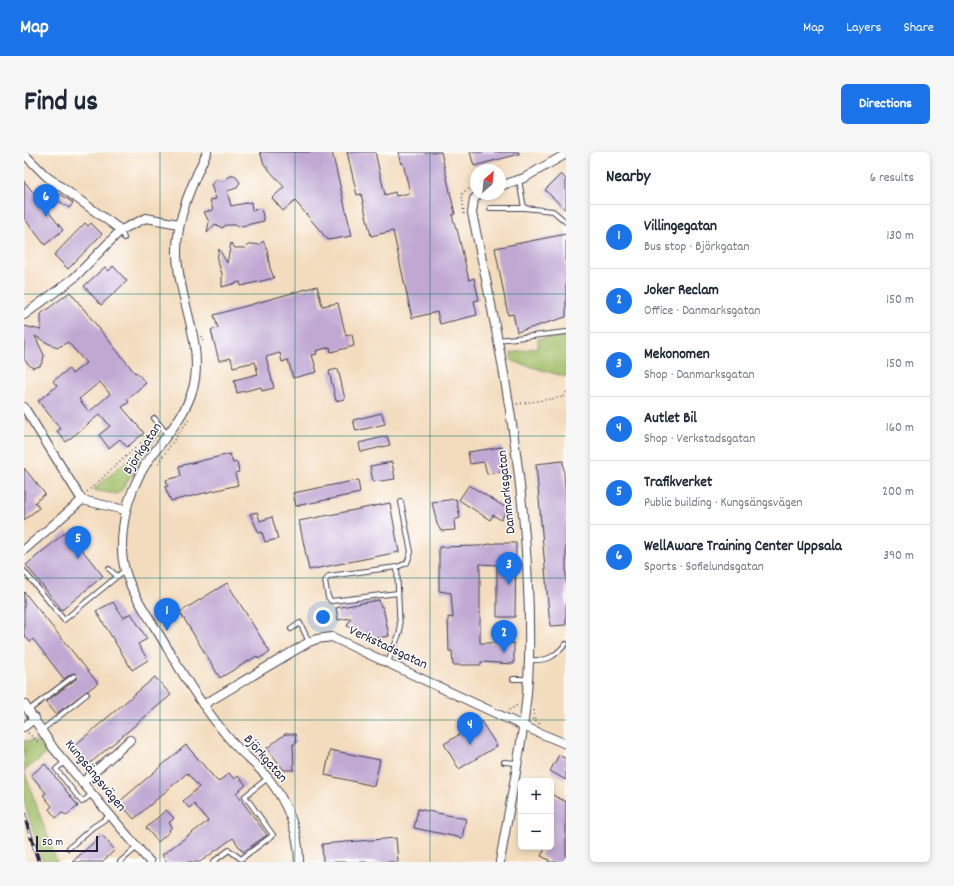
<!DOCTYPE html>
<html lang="en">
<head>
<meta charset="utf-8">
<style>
  body { margin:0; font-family:Dekko,sans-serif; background:#f6f6f7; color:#1f2937 }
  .controls { position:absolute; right:12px; bottom:12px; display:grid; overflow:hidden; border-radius:6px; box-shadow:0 2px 6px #0003 }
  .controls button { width:36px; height:36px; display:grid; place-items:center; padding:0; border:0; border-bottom:1px solid #e0e1e3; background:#fff; color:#1f2937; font:20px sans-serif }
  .compass { position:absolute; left:446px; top:12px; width:36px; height:36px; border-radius:50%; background:#fff; box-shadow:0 2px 6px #0003; rotate:27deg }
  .scale { position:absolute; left:12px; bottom:10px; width:62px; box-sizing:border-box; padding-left:4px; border:2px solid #22223b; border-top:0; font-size:11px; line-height:14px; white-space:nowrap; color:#22223b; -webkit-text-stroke:3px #fff; paint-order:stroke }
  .you { position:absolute; left:299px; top:465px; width:14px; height:14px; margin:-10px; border:3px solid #fff; border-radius:50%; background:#1a73e8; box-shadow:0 0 0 6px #1a73e833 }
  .badge { display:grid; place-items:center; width:26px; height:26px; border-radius:50%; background:#1a73e8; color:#fff; font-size:13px; font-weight:700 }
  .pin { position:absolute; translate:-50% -33px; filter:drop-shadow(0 1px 2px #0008) }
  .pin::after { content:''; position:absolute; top:21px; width:14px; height:12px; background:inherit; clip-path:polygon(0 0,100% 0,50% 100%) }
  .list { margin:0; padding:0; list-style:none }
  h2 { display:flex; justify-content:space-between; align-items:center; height:52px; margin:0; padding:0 16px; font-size:17px }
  h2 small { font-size:13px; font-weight:400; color:#747a83 }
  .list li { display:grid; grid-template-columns:26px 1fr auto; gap:12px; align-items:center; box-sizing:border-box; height:64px; padding:0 16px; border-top:1px solid #e0e1e3 }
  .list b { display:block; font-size:15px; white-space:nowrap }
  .list p { margin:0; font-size:13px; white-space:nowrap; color:#747a83 }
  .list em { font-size:13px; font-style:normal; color:#747a83 }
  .map { position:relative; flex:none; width:542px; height:710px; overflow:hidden; border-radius:6px }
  header { display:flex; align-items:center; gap:24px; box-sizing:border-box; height:56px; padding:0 20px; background:#1a73e8; color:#fff }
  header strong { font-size:19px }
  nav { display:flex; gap:22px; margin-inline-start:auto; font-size:14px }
  .intro { display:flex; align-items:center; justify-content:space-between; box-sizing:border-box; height:96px; padding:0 24px }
  h1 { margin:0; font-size:28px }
  .button { padding:10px 18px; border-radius:6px; background:#1a73e8; color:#fff; font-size:14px; font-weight:700 }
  main { display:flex; gap:24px; padding:0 24px }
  aside { flex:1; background:#fff; border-radius:6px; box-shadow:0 2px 6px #0003 }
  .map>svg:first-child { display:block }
  .green { fill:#a1be66; stroke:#627050 }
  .building { fill:#c0a8d3; fill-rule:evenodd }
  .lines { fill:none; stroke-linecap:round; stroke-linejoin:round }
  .service-casing { stroke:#413e4e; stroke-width:6 }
  .minor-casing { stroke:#413e4e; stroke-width:10 }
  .path { stroke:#413e4e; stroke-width:1.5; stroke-dasharray:1 3; stroke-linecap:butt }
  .service { stroke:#fff; stroke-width:4 }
  .minor { stroke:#fff; stroke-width:8 }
  .rail-casing { stroke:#22223b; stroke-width:4 }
  .rail { stroke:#fff; stroke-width:2.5; stroke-dasharray:8; stroke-linecap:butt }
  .grid { fill:none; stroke:#0f766e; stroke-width:1; stroke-opacity:0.55 }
  .labels { text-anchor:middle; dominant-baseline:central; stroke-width:3; stroke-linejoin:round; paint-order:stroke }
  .street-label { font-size:14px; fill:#22223b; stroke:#fff }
</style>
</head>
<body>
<header>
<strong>Map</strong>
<nav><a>Map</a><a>Layers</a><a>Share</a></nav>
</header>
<div class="intro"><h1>Find us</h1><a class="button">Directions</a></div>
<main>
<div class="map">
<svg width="542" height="710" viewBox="0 0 542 710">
  <rect width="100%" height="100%" fill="#fff"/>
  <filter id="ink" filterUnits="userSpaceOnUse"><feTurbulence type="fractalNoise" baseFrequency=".025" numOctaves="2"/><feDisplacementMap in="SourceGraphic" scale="8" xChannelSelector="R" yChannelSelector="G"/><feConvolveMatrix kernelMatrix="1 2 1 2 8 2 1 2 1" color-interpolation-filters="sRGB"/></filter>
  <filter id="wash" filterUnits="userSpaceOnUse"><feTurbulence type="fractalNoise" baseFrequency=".012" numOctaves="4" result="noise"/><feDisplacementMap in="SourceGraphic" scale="16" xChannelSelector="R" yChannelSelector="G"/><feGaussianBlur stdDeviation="0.9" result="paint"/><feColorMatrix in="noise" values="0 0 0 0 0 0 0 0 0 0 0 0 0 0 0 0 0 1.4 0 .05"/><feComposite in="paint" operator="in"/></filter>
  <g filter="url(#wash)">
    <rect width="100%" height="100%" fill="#f3dcbd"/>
    <!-- green -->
    <g class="green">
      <path d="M542,184v41l-54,-16 -1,-8 27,-6v-8z"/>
      <path d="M134,281v2l-37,56 -5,3 -23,-4z"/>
      <path d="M0,589h13l12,11 -25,19 33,91h-14l-19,-60z"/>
    </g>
    <g id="blocks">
      <!-- building -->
      <g class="building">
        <path d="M236,0h72l20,84 -24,4 -33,-39 -12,10 -11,-13 12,-11 -20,-23z"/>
        <path d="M323,0h28l10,43 10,-3 1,4 14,-3 -7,-30 -2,1 -3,-12h43l14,62 -3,1 4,14h1l12,51 5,-2 5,22 -5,1 3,14 -37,9 -3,-12 -25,6 -19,-87 -22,5 -10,-42 -4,1z"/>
        <path d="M446,0h49v2l-45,12z"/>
        <path d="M537,22l5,5v31l-21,-20z"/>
        <path d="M206,24h5l5,6 -3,6 -10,3 4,15 20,-4 1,8 9,-2 3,13 -27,6v-2h-11l-4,3 -7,-4 -8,9 2,-11 -5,-10 9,-2 -3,-10 6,-1 -5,-14 5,-5 8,1z"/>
        <path d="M0,29l39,49 -18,15 -21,-27z"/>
        <path d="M36,42l13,9 -4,5 -13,-9z"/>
        <path d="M61,71l3,3 3,-3 11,11 -34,35 -14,-14z"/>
        <path d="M542,82v83l-49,15 -4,-18 -5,1 -13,-67z"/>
        <path d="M239,89l4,8 3,19 4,10 -33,8 -1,-4 -18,5v-13l-5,-15 2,-10 8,14 4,-20 4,5h10l3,-3 6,-1 5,1z"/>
        <path d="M89,114l14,15 -26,24 -17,-19 21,-19 4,4z"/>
        <path d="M293,134l5,20 16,-3 8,33 6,-2 2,12 -23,6 -1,-5 -14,4 1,3 -5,1 5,17 -24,6 -5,-18 -6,2 -2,-9 -14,4 8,31 -12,3 -1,-4 -24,6 -3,-13 24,-6 -3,-12 -22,5 -2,-9 -12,3 -8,-31 7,-2 -4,-13z"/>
        <path d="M46,140l65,81 1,-1 10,11 -19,16 2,3 -7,5 22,26 -17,14 -7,-8 -11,9 -10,-13 11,-9 -10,-12 -34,28 -9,-11 4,-2 -23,-28 19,-15 -4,-5 16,-12 3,5 14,-11 -18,-21 -11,6 -22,-12 9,19 -1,6 -3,5 -7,2 -5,-4 -4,-5v-33l17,4v-16zM76,230l10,12 -21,18 -10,-13z"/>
        <path d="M314,217l7,30 -9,2 -7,-30z"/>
        <path d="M358,261l3,11 -29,7 -3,-11z"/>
        <path d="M363,284l3,9 -29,7 -2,-9z"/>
        <path d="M478,295l4,24 -19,3 -3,-12 -14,2 -2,-12z"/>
        <path d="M206,302l3,9 4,-1 2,10 -4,1 3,12 -67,16 -6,-14 3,-1 -2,-6 15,-4 -2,-10z"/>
        <path d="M539,309l3,37v127l-16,1 -14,-162z"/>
        <path d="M368,310l3,17 -22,3 -3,-16z"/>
        <path d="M0,316l21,26 -10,8 4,6 -15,12z"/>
        <path d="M334,328l2,13 -64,13 -3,-13z"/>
        <path d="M445,333l39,24 -7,11 -8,-5 -3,5 -31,-20z"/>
        <path d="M432,347l4,19 -6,2 1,10 -14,1 -4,-7 -5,-22z"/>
        <path d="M366,351l9,49 -90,18 -10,-49z"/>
        <path d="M233,360l3,9 12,-4 6,22 -13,3 -3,-10 -3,1 -9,-19z"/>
        <path d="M43,379l36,45 -41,34 -36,-45z"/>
        <path d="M472,391h20l-1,74h-18v-52l-17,-1v79h34v21l-33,-2v3h-28l-1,-14h-3l-1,-34 5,1 -2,-25 -12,-2v-44l40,-1z"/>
        <path d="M203,431l43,69 -12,7 -1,-3 -37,22 -40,-66z"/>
        <path d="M0,440l74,91 -42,31 -10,-12 30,-23 1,-4 -4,-2 -9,6 -31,-40 -3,3 -6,-7z"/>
        <path d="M355,448l2,7h2l6,29 -16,3 -26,-13 4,-8 -13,2 -2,-12z"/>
        <path d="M89,450l10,16 8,-5 16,26 -9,5 10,16 -16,10 -36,-59z"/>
        <path d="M131,525l16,18 -82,69 -15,-18z"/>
        <path d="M457,569l16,25 -38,23 -15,-25z"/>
        <path d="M261,582h10l1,10h-3l1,26h-10l-17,-22z"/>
        <path d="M162,593l32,37 11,-9 5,6 4,-3 8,9 -10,8 31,42 -24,17 -10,-14 -33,24h-33l-5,-7 46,-34 -14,-17 -5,4 -6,-7 16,-14 -12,-14 -53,46 -15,-17z"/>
        <path d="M306,598l50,10 -6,26 -49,-11z"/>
        <path d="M535,603l7,4v21l-16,-9z"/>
        <path d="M21,612l33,42 -11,9 -5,-2 -6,5 -7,-9 3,-3 -9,-11 3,-2 -15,-18z"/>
        <path d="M527,642l15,8v60h-18l1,-2 -8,-4 5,-9h5z"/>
        <path d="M394,657l48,10 -4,19 -48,-10z"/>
        <path d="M142,658l8,8 -5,5 3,4 -3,3 1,1 -12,11 -12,-14z"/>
        <path d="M78,683l13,15 -13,12h-30z"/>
        <path d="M372,686l2,24h-75l-1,-18z"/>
      </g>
    </g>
  </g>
  <g filter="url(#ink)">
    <use href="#blocks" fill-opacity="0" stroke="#413e4e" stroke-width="1"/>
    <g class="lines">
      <defs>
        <g id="service">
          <path d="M495,28l5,28"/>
          <path d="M466,56h34l29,3 13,11"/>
          <path d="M97,78l3,8"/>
          <path d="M474,188l68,-8"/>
          <path d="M130,266l13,16"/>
          <path d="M373,415l-68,9 -4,5 3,16 3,4 67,-8"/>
          <path d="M85,417l8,7"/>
          <path d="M0,419l40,49 61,-50"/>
          <path d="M267,477l9,-6 9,19"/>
          <path d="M505,508c19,1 24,-2 37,-16"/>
          <path d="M364,510l12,-30 -3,-65 10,-4 4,-11 -10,-50"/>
          <path d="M489,527h15"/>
          <path d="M5,558l45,-34"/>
          <path d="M18,578l45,-36"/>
          <path d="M41,610l-9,7 26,33 10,-8"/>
          <path d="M480,610l13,1"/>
          <path d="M45,696l24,-21 17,-11"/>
          <path d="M96,710l17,-15"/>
          <path d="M189,710l16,-12 12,9 32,-24 -28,-39 23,-18"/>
        </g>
        <g id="minor">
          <path d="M183,0c-15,32 -31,66 -30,102 1,42 24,82 18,125 -5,34 -31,58 -49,85 -16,25 -24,53 -24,83 -1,29 17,55 32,79 17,27 32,56 51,81 9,13 19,26 29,37 11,12 24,22 34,34 19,24 31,54 31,84"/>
          <path d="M0,2l22,22 75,54"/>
          <path d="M476,34l24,-8 42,-24"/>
          <path d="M455,42l-5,5 -2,14c32,147 60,296 57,447 -2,68 -18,135 -29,202"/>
          <path d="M0,163l50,-37 47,-48 25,-12 33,6"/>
          <path d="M0,255l58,93 43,10"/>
          <path d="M0,398l58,-50"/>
          <path d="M0,552l30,45 96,113"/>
          <path d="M179,553l106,-63 8,-3 15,-2 191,89 43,18"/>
          <path d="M0,575l11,-9"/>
          <path d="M58,631l48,-43"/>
        </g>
      </defs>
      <!-- service casing -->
      <use href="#service" class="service-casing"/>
      <!-- minor casing -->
      <use href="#minor" class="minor-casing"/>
      <!-- path -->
      <g class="path">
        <path d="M462,46l11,-4"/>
        <path d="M440,62l-2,-20 3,-3 9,-4"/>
        <path d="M178,184l1,8"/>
        <path d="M493,252l47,-7 2,-5"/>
        <path d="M134,311l31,-44"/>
        <path d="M63,340l68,-62"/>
        <path d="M485,558l7,-4 1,-4"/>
        <path d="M510,558l1,10"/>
        <path d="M508,567l8,5"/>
        <path d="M4,581l12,11"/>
      </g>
      <!-- service -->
      <use href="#service" class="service"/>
      <!-- minor -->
      <use href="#minor" class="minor"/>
      <defs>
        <path id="rail" d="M0,662l15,48"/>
      </defs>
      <!-- rail casing -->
      <use href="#rail" class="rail-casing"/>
      <!-- rail -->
      <use href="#rail" class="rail"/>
    </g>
  </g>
  <!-- grid -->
  <path class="grid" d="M136,0v710M271,0v710M406,0v710M0,142h542M0,284h542M0,426h542M0,568h542"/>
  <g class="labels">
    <!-- street labels -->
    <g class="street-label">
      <text transform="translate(119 297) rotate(-57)">Björkgatan</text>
      <text transform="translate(483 340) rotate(-96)">Danmarksgatan</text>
      <text transform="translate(364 496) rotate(25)">Verkstadsgatan</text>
      <text transform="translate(241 607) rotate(49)">Björkgatan</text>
      <text transform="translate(71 624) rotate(51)">Kungsängsvägen</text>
    </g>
  </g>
</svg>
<div class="controls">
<button>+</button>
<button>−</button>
</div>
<svg class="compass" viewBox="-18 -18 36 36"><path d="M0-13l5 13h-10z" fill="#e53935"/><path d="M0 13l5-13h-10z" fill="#747a83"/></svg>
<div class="scale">50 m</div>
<div class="you"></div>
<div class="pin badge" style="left:143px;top:479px">1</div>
<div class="pin badge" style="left:480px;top:501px">2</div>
<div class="pin badge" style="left:485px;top:433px">3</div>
<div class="pin badge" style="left:446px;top:593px">4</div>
<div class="pin badge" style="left:54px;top:407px">5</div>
<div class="pin badge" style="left:22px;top:65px">6</div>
</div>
<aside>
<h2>Nearby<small>6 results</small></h2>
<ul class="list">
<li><span class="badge">1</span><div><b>Villingegatan</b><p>Bus stop · Björkgatan</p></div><em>130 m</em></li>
<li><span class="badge">2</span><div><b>Joker Reclam</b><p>Office · Danmarksgatan</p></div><em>150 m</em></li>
<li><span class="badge">3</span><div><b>Mekonomen</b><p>Shop · Danmarksgatan</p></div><em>150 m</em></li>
<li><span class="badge">4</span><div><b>Autlet Bil</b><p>Shop · Verkstadsgatan</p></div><em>160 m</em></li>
<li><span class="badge">5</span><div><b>Trafikverket</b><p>Public building · Kungsängsvägen</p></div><em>200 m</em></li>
<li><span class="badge">6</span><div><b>WellAware Training Center Uppsala</b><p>Sports · Sofielundsgatan</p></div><em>390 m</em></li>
</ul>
</aside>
</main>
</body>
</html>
